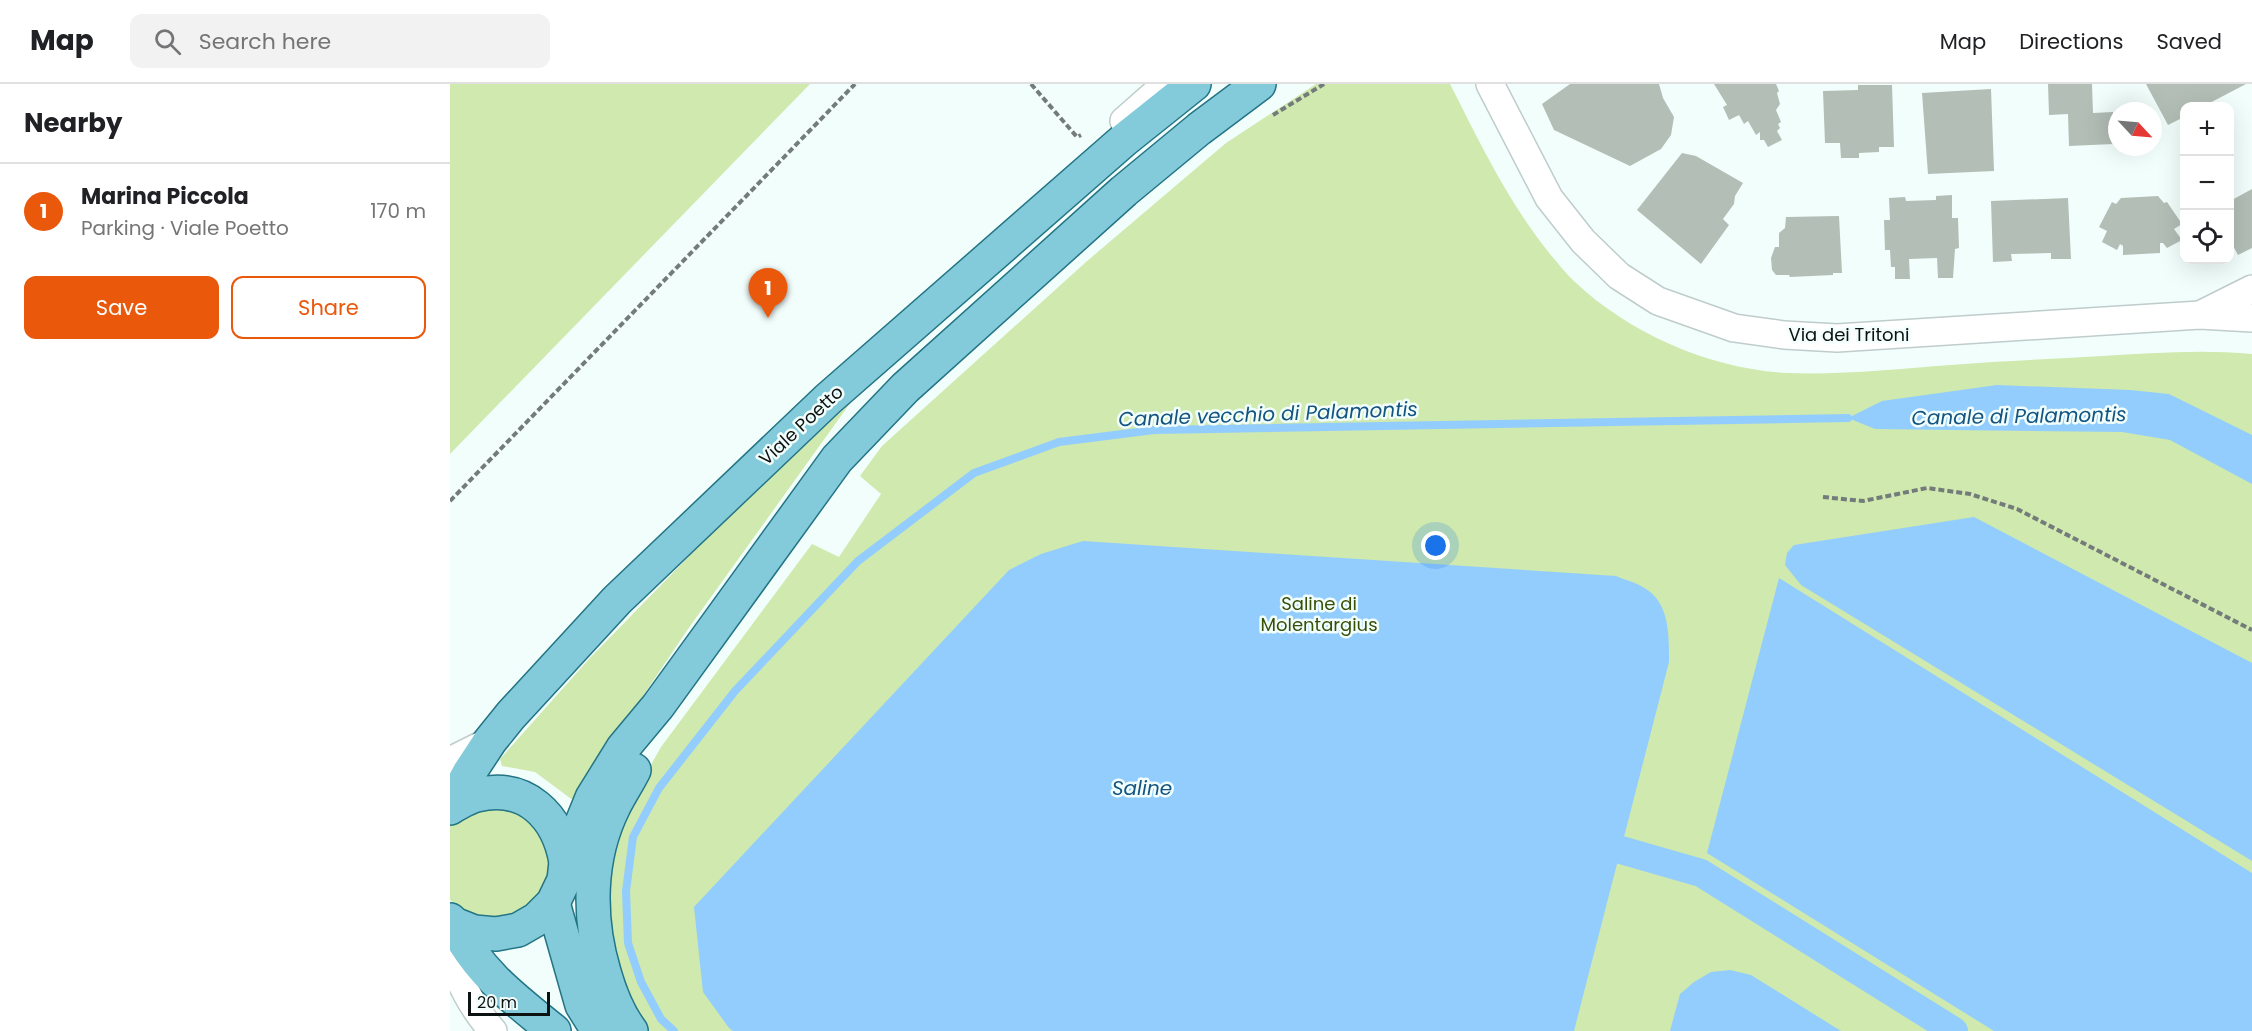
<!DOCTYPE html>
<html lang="en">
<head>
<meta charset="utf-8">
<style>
  body { margin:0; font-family:Poppins,sans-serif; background:#f2f2f2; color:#202124 }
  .controls { position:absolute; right:18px; top:18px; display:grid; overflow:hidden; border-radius:12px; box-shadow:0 6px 24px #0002 }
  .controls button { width:54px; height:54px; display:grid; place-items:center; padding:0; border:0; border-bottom:2px solid #e0e0e0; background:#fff; color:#202124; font:30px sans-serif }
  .compass { position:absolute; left:1658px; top:18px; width:54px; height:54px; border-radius:50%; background:#fff; box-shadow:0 6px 24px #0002; rotate:116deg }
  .scale { position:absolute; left:18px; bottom:15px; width:82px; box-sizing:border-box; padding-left:6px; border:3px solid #0c1211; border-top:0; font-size:16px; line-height:21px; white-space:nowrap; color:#0c1211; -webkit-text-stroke:4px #f2fefc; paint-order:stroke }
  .you { position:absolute; left:986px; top:462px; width:21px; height:21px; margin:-15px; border:4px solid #fff; border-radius:50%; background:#1a73e8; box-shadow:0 0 0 9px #1a73e833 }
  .badge { display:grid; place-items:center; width:39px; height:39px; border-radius:50%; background:#ea580c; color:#fff; font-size:20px; font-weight:700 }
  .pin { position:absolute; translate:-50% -50px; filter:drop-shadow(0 2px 3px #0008) }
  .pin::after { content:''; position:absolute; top:32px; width:21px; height:18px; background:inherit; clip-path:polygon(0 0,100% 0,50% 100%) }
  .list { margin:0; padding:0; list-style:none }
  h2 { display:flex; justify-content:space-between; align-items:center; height:78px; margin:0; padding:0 24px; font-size:26px }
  h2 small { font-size:20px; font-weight:400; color:#757577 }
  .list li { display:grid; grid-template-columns:39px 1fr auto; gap:18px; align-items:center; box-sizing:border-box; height:96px; padding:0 24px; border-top:2px solid #e0e0e0 }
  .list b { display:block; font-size:22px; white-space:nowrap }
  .list p { margin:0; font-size:20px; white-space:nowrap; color:#757577 }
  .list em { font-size:20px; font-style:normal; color:#757577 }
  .actions { display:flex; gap:12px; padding:18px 24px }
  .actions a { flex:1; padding:14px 0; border:2px solid #ea580c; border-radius:12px; text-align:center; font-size:21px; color:#ea580c }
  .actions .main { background:#ea580c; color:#fff }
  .icon { flex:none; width:33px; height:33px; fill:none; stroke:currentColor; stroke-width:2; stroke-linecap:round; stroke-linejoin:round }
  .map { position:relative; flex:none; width:1802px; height:947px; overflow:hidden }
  header { display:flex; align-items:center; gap:36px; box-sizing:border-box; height:84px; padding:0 30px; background:#fff; border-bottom:2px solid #e0e0e0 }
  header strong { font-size:28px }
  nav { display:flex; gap:33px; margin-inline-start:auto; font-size:21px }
  .search { width:420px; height:54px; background:#f2f2f2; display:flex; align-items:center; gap:15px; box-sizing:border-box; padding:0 21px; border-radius:12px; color:#757577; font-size:22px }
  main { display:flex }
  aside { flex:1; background:#fff }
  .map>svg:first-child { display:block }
  .green { fill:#cfe9ae }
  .water { fill:#93cdfd }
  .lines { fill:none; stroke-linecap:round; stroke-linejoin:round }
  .stream { stroke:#93cdfd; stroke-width:8 }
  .canal { stroke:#93cdfd; stroke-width:28 }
  .building { fill:#b2beb6 }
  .minor-casing { stroke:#becdcb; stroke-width:30 }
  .major-casing { stroke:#237484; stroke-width:36 }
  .path { stroke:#747c7b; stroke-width:4; stroke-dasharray:6 3; stroke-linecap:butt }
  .minor { stroke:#fff; stroke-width:27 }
  .major { stroke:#83cbda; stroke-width:33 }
  .labels { text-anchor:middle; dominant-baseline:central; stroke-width:5; stroke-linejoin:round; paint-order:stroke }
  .street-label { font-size:18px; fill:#0c1211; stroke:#f2fefc }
  .park-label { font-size:18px; fill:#384f08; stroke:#f2fefc }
  .water-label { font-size:20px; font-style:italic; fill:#135481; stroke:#f2fefc }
</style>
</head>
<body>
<header>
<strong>Map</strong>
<div class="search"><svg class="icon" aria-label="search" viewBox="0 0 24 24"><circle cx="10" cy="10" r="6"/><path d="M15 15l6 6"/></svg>Search here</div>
<nav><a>Map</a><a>Directions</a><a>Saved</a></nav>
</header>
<main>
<aside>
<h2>Nearby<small></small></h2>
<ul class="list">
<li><span class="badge">1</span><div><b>Marina Piccola</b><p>Parking · Viale Poetto</p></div><em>170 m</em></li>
</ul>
<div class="actions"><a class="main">Save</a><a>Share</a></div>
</aside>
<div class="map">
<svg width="1802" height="947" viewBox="0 0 1802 947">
  <rect width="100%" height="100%" fill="#f2fefc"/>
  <!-- green -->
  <g class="green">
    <path d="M0,0h360l-360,370z"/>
    <path d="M866,0h134c30,59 58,118 100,170 8,9 16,20 25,28 55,52 136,87 212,91 55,2 110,-4 164,-8 50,-4 101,-6 151,-9 50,-3 100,-7 150,-2v677h-1604l-14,-22 -15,-34 -11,-65 3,-56 33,-77 17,-30 151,-203 27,13 42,-63 -21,-18 22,-30 204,-184 140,-119z"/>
    <path d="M401,318l-163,227 -68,101 -42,74 -43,-32 -33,-6 -2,-7 89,-100 111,-114z"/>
    <path d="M52,722l33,17 16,36 -2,20 -9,18 -33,22 -39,-4 -18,-15v-74l17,-14z"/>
  </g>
  <!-- water -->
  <g class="water">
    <path d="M1547,301l133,5 39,4 83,41v49l-82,-44 -48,-8 -247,-3 -27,-11 34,-17z"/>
    <path d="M1524,433l278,146v198l-451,-276 -16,-20 2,-12 7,-8z"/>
    <path d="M633,457l533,35c9,4 22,7 30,13 24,15 23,48 23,73l-95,369h-841l-4,-3 -26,-36 -9,-85 315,-337 32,-16z"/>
    <path d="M1329,494l473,295v158h-258l-287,-178z"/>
    <path d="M1280,886l21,5 90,56h-171l10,-37 14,-12 17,-10z"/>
  </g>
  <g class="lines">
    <!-- stream -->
    <path class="stream" d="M224,947l-13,-12 -20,-37 -13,-39 -2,-52 7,-54 26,-49 76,-97 123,-130 116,-88 85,-31 95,-12 694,-12"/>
    <!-- canal -->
    <path class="canal" d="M1171,766l80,23 253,158"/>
  </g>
  <!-- building -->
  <g class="building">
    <path d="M1120,0h89l4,14 11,19 -3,18 -10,14 -31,17 -76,-36 -12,-26z"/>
    <path d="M1264,0h62l3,7 -2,2 3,11 -4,6 5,12 -3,2 2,4 -3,3 5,9 -14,7 -4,-7h-4v-8l-4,3 -8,-14 -4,3 -5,-9 -10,5 -6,-13 4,-2z"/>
    <path d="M1598,0h44l1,29 20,-1 1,32 -45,2 -1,-32 -19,1z"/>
    <path d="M1696,0h100l-42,22h-20v11l-16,8z"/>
    <path d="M1408,1h34l2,62h-15v5l-20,1v5h-18l-1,-15h-15l-2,-52 35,-1z"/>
    <path d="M1541,5l3,82 -66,3 -6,-81z"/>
    <path d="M1232,69l14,3 47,27 -8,13 -1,8 -11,15 6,6 -28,39 -64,-54z"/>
    <path d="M1802,105v59l-14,7 -8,-15v-39z"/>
    <path d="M1502,111v23h6l1,30 -4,1 -2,29h-15l-1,-20 -28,1 1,20h-15v-12h-4l-1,-17h-5l-1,-30h6l-1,-22 16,-1 1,4 30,-1v-4z"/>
    <path d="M1708,112l6,7 3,-1 15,22 -8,5 8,11 -15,8 -4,-5h-3v10l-37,2v-9l-3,-2 -3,6 -15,-8 5,-11 -8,-4 13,-25 4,2 5,-6z"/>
    <path d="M1618,114l3,61h-20v-6l-40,1 1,7 -19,1 -2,-61z"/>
    <path d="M1389,132l3,57h-9v2l-43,2 -1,-2h-13l-4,-5 -1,-12 4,-11h4v-14l6,-5 1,-11z"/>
  </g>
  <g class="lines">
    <defs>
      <g id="minor">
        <path d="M1040,0l59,114 34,43 36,35 39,25 76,27 50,7 53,3 363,-23 52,3"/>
        <path d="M674,37l42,-37"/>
        <path d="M1752,230l50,-25"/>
        <path d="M0,681l8,-8 32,-16"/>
        <path d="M0,867c7,28 23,58 43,80"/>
      </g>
      <g id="major">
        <path d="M1,723c8,-4 17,-10 26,-12 49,-12 81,21 89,67"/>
        <path d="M0,724l19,-35 21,-32 21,-26 106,-115 211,-201 296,-259 70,-56"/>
        <path d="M103,819l29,102 10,16 9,10"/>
        <path d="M0,836l4,4 20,8 22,2 22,-4 19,-11 16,-16 11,-23 2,-18 26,-64 31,-50 35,-42 179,-247 68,-71 219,-197 75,-62 60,-45"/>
        <path d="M4,840c24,48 59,74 100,107"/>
        <path d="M181,947c-13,-17 -21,-38 -27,-59 -16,-54 -16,-114 10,-166 6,-12 14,-24 20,-36"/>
      </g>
    </defs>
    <!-- minor casing -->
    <use href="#minor" class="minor-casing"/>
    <!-- major casing -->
    <use href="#major" class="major-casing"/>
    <!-- path -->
    <g class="path">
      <path d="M581,0l46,53 4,-2"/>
      <path d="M823,31l51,-31"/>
      <path d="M1373,413l40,4 64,-13 43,6 47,15 235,121"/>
      <path d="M0,417l405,-417"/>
    </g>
    <!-- minor -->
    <use href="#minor" class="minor"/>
    <!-- major -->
    <use href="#major" class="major"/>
  </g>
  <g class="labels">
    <!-- street labels -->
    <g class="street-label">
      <text x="1399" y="250">Via dei Tritoni</text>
      <text transform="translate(351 341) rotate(-43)">Viale Poetto</text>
    </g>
    <!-- park labels -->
    <g class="park-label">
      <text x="869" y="519">Saline di<tspan x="869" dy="21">Molentargius</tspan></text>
    </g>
    <!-- water labels -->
    <g class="water-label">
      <text transform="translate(818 330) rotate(-2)">Canale vecchio di Palamontis</text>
      <text transform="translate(1569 332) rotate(-1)">Canale di Palamontis</text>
      <text x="692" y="704">Saline</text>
    </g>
  </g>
</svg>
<div class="controls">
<button>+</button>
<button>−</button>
<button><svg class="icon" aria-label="locate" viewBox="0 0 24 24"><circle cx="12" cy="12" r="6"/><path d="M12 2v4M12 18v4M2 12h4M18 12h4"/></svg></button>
</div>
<svg class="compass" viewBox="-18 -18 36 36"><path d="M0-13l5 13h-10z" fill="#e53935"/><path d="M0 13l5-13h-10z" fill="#757577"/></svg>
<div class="scale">20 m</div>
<div class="you"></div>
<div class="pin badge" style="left:318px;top:234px">1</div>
</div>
</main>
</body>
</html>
